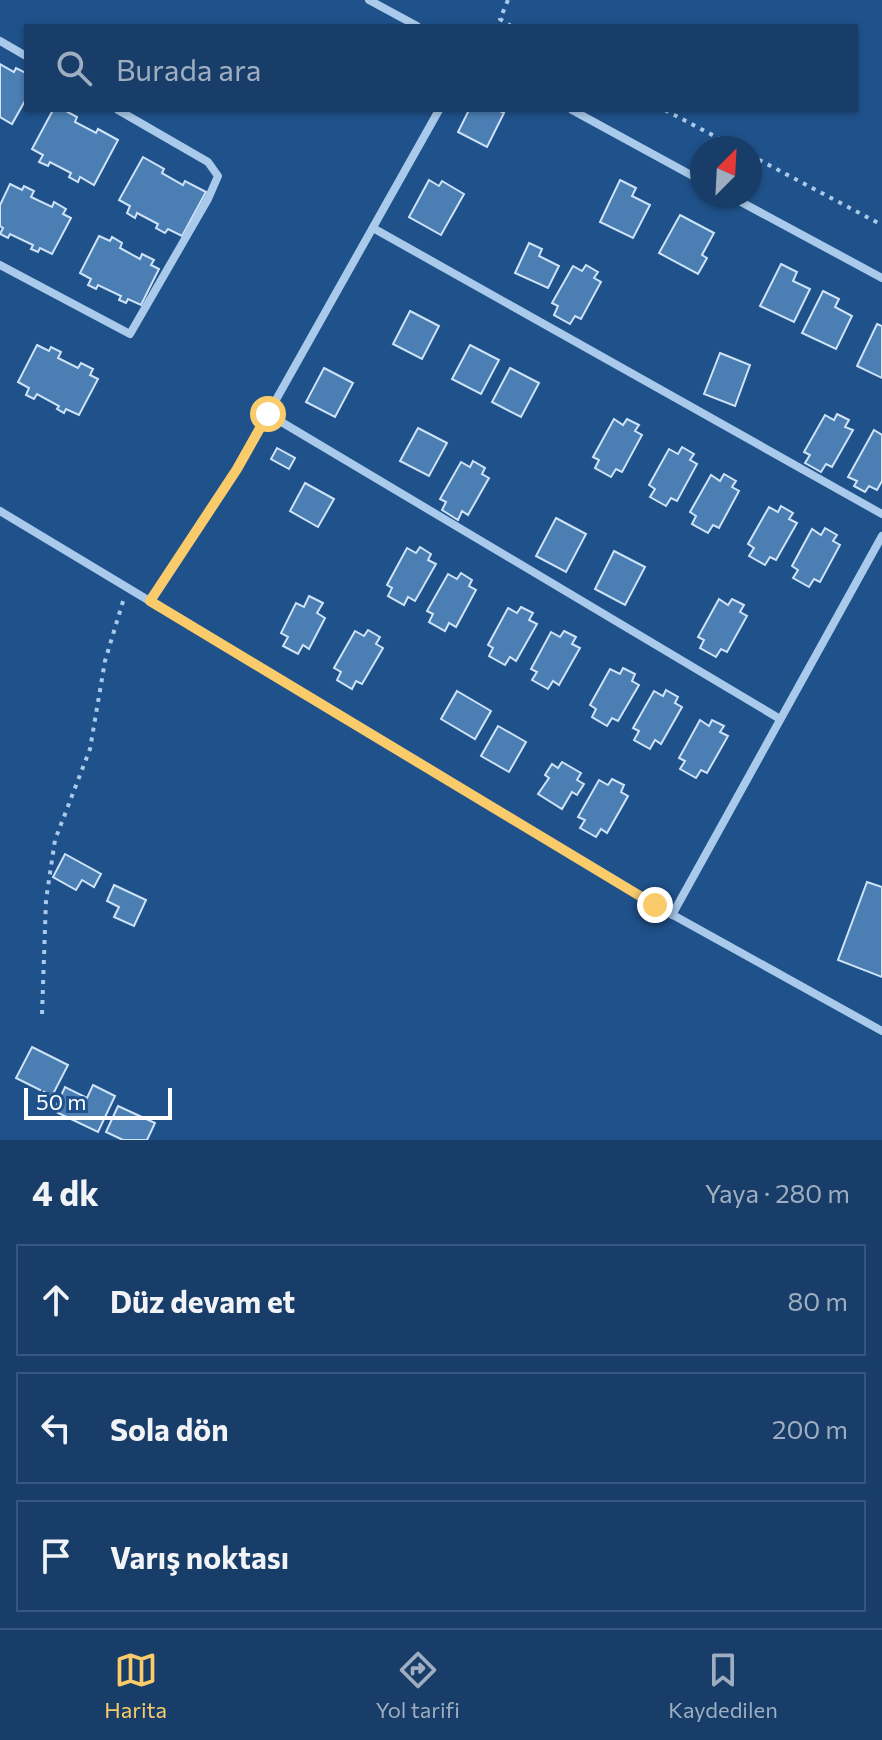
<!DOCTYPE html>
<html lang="tr">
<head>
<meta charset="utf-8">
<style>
  body { margin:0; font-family:Commissioner,sans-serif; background:#20446e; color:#f1f3f6 }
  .compass { position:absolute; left:690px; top:136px; width:72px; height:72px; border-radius:50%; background:#173d68; box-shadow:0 2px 6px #0004; rotate:24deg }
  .scale { position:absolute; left:24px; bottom:20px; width:148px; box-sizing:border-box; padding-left:8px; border:4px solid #fff; border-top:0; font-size:22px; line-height:28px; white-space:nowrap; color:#fff; -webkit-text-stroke:6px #1f518a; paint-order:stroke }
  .stop { position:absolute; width:24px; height:24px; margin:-18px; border:6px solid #f9cb6a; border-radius:50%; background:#fff }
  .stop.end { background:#f9cb6a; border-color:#fff; box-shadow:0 2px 8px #0008 }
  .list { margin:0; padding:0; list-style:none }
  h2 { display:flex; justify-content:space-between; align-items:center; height:104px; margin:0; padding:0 32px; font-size:34px }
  h2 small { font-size:26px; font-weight:400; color:#9eaec0 }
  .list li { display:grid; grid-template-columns:52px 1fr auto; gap:24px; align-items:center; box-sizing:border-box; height:112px; margin:0 16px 16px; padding:0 16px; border:2px solid #36567c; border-radius:0px }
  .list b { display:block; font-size:30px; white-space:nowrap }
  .list em { font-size:26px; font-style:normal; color:#9eaec0 }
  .icon { flex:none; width:44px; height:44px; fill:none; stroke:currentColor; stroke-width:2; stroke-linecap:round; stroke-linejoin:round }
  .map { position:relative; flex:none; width:882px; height:1140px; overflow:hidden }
  .search { position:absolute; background:#173d68; box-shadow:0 2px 6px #0004; left:24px; right:24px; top:24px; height:88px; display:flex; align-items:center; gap:20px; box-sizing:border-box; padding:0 28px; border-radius:0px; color:#9eaec0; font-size:30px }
  .sheet { height:488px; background:#173d68 }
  nav { display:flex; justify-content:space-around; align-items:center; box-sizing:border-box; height:112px; border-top:2px solid #36567c; background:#173d68; font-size:22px; color:#9eaec0 }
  nav a { display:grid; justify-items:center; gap:4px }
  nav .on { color:#f9cb6a }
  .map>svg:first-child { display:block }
  .building { fill:#4b7eb3; stroke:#cfe3f8; stroke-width:2 }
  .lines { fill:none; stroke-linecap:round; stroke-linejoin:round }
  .path { stroke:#aacaeb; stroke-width:4; stroke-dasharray:4 6; stroke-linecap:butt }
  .street { stroke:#aacaeb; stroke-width:8 }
  .route { stroke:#f9cb6a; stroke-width:10 }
</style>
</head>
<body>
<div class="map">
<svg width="882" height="1140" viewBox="0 0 882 1140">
  <rect width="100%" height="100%" fill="#1f518a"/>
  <!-- building -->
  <g class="building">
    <path d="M0,64l14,8 2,-4 10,5v26l-14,25 -12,-7z"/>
    <path d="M53,110h11l13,7 -2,5 21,11 2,-4 20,11 -24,45 -14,-8 -2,5 -9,-5 2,-4 -21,-11 -2,4 -9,-4 4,-7 -11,-6z"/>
    <path d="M469,110h29l6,3 -17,34 -29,-15z"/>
    <path d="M143,157l21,12 -2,4 21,12 2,-4 21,11 -24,44 -14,-7 -3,4 -9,-5 2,-4 -21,-11 -2,5 -8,-5 3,-7 -11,-6z"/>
    <path d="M429,180l10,6 3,-5 22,13 -23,41 -32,-18z"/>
    <path d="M620,180l16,8 -4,8 18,9 -17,33 -33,-16z"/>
    <path d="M10,184l12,6 2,-4 10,5 -3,6 21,10 2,-5 12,7 -3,5 8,4 -19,36 -12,-6 -2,4 -7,-3 2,-4 -23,-11 -2,4 -8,-4 3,-6 -3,-2v-21z"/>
    <path d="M680,215l34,18 -12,22 5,3 -9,16 -39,-21z"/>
    <path d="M99,236l11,5 2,-4 10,6 -2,5 20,11 2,-5 12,6 -3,5 8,4 -18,36 -13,-6 -2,4 -7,-3 2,-4 -23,-11 -2,4 -8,-4 3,-6 -11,-6z"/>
    <path d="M529,243l13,6 -3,7 20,10 -11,22 -33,-15z"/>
    <path d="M781,264l16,8 -4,9 17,8 -16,33 -34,-16z"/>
    <path d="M586,265l12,7 -4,6 7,4 -20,37 -6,-3 -5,8 -16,-9 4,-9 -6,-3 21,-37 9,5z"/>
    <path d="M823,291l16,8 -4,8 17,9 -16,33 -34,-16z"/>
    <path d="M410,311l29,15 -17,33 -29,-15z"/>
    <path d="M877,324l5,2v52l-25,-12z"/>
    <path d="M37,345l12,6 2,-4 10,5 -3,6 20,10 3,-5 12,6 -3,6 8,4 -19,36 -13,-6 -2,4 -7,-4 2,-3 -22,-12 -3,5 -8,-4 3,-7 -11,-6z"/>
    <path d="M470,345l29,15 -18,34 -29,-15z"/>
    <path d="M720,353l30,12 -15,41 -31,-12z"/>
    <path d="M324,368l29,15 -18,34 -29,-15z"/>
    <path d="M510,368l29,15 -18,34 -29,-15z"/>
    <path d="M837,414l12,6 -4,7 8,3 -21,37 -6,-3 -5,8 -16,-9 5,-8 -6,-3 21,-37 9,5z"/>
    <path d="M614,419l9,6 4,-6 12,6 -4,6 7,4 -20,37 -6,-3 -5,8 -16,-9 4,-8 -6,-3z"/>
    <path d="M418,428l29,15 -18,33 -29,-15z"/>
    <path d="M874,430l8,5v46l-5,9 -8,-4 -4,6 -11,-6 3,-5 -9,-4z"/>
    <path d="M682,447l12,7 -4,6 7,4 -20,37 -6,-3 -5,8 -16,-9 5,-8 -6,-4 20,-36 9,5z"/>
    <path d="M277,448l18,10 -6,11 -18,-10z"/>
    <path d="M473,461l12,7 -3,6 7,4 -21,37 -6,-4 -4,9 -16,-10 4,-8 -6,-3 21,-37 9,5z"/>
    <path d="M724,474l12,7 -4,6 7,4 -20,37 -6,-3 -5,8 -16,-9 4,-8 -6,-4 21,-37 9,6z"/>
    <path d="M305,483l29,16 -16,28 -28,-16z"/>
    <path d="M781,506l12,7 -4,6 8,4 -21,37 -6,-3 -5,8 -16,-9 5,-8 -6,-4 21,-37 9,5z"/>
    <path d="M556,518l30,16 -20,38 -30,-16z"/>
    <path d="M825,528l12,7 -4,6 7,4 -20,37 -6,-3 -5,8 -16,-9 5,-8 -6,-4 20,-37 9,6z"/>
    <path d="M420,547l11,7 -3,6 8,4 -21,37 -7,-4 -4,8 -16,-9 4,-8 -5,-3 20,-37 9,5z"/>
    <path d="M614,551l31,16 -20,38 -30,-16z"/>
    <path d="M461,573l11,7 -3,6 7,4 -20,37 -7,-4 -4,8 -16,-9 4,-8 -6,-3 21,-37 9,5z"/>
    <path d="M309,596l14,7 -6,10 8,5 -16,31 -6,-4 -5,9 -15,-8 5,-9 -7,-4 15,-30 8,4z"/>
    <path d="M719,599l9,6 4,-6 12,6 -4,7 7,4 -20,36 -6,-3 -5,8 -16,-9 4,-8 -6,-3z"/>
    <path d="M521,607l12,6 -4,7 8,4 -21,37 -6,-4 -5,8 -16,-9 4,-8 -5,-3 20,-37 9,5z"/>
    <path d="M368,630l12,7 -4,7 7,4 -21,36 -6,-3 -4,8 -15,-9 4,-8 -7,-4 21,-37 9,5z"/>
    <path d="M564,631l12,6 -4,7 8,4 -21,37 -6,-4 -5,8 -16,-9 5,-8 -6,-3 20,-37 9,5z"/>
    <path d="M623,668l12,6 -3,7 7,4 -21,36 -6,-3 -5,8 -15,-9 4,-8 -6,-4 20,-36 10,5z"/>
    <path d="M666,690l12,7 -3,6 7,4 -21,37 -6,-4 -5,9 -16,-9 5,-9 -6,-3 21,-37 9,5z"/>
    <path d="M457,691l34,20 -16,28 -34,-20z"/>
    <path d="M700,720l9,6 3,-6 12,6 -4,6 8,4 -21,37 -6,-3 -5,8 -16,-9 5,-8 -6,-3z"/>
    <path d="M498,726l28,16 -17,30 -28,-16z"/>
    <path d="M562,762l19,11 -4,7 7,4 -7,11 -5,-3 -10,17 -24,-15 11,-16 -4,-3 7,-11 6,4z"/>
    <path d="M612,779l12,6 -3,7 7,4 -21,37 -6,-4 -5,8 -16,-9 5,-8 -7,-3 21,-37 9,5z"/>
    <path d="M65,854l36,20 -7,13 -12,-7 -6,10 -23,-13z"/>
    <path d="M867,882l15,5v90l-44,-17z"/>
    <path d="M114,885l32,15 -12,26 -20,-9 5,-10 -12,-6z"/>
    <path d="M32,1047l36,18 -16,31 -36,-18z"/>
    <path d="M93,1085l22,11 -17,36 -44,-21 11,-24 22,11z"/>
    <path d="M118,1106l37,17 -8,17h-24l-17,-8z"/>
  </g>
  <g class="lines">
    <!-- path -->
    <g class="path">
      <path d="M508,0l-8,19 11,7"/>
      <path d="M665,110l72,38"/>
      <path d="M750,155l132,70"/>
      <path d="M42,1014l4,-114 9,-60 35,-91 15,-88 19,-63"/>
    </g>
    <!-- street -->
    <g class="street">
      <path d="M369,0l48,26"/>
      <path d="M0,41l26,15"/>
      <path d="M572,110l130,71"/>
      <path d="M730,196l152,82"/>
      <path d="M373,228l509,286"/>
      <path d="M0,265l130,69 78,-135 10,-23 -10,-14 -90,-52"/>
      <path d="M268,414l512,305"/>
      <path d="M0,511l655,394 227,126"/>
      <path d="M150,601l87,-132 202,-359"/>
      <path d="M672,915l210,-379"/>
    </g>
  </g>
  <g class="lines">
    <!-- route -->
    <path class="route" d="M268,414l-31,55 -87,132 505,304"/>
  </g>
</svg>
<svg class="compass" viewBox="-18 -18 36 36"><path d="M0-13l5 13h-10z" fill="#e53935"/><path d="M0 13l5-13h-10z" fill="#9eaec0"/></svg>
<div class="scale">50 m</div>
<div class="stop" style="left:268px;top:414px"></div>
<div class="stop end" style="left:655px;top:905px"></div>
<div class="search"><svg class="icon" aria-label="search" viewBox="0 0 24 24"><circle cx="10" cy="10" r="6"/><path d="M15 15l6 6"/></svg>Burada ara</div>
</div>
<section class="sheet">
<h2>4 dk<small>Yaya · 280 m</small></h2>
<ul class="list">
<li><svg class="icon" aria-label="ahead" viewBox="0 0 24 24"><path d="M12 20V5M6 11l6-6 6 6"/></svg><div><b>Düz devam et</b></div><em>80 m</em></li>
<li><svg class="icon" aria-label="left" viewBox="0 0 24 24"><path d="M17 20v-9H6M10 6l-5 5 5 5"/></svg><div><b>Sola dön</b></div><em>200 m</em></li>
<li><svg class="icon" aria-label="arrive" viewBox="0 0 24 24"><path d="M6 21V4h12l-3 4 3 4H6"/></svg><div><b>Varış noktası</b></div></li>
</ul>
</section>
<nav>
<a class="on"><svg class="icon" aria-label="map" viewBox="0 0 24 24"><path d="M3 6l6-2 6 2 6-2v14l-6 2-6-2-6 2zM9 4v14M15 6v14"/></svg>Harita</a>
<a><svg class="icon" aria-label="directions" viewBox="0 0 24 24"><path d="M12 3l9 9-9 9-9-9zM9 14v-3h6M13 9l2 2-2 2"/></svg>Yol tarifi</a>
<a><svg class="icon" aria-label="saved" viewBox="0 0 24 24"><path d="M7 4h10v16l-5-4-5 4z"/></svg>Kaydedilen</a>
</nav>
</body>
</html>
